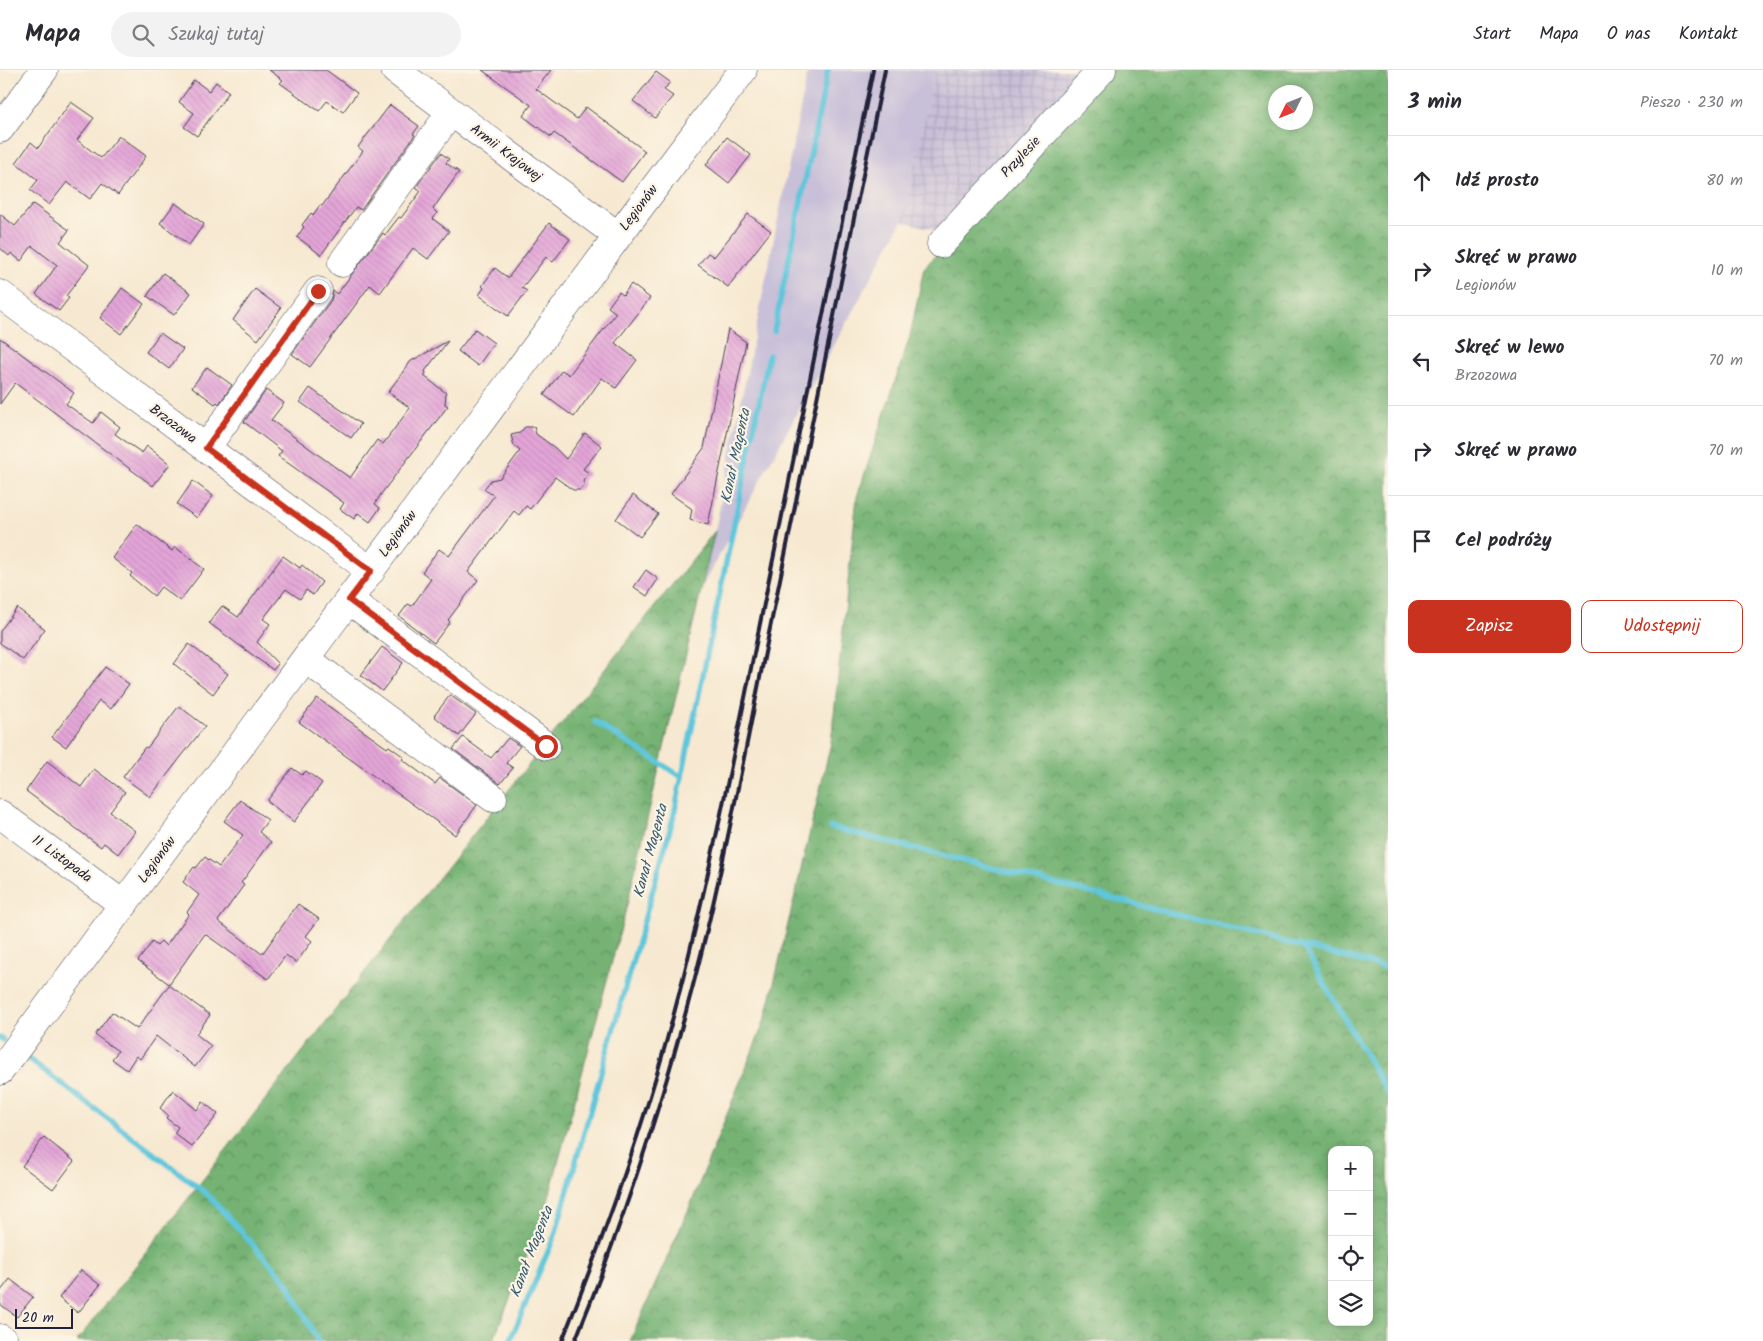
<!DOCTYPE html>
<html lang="pl">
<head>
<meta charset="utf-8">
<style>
  body { margin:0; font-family:Kalam,sans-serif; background:#f2f2f3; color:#2b2b33 }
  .controls { position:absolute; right:15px; bottom:15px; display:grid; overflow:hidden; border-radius:10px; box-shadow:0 2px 8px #0003 }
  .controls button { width:45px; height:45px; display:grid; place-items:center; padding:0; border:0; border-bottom:1px solid #e1e1e2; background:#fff; color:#2b2b33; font:25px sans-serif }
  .compass { position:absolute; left:1268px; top:15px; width:45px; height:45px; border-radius:50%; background:#fff; box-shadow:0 2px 8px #0003; rotate:227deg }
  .scale { position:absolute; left:15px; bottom:12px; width:58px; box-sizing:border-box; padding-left:5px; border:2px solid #22223b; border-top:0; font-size:14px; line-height:18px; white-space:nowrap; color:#22223b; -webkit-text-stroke:4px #fcf5e5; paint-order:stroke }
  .stop { position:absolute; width:15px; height:15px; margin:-11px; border:4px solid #c8321e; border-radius:50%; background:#fff }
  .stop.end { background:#c8321e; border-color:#fff; box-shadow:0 1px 5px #0008 }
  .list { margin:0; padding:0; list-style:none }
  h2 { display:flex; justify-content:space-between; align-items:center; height:65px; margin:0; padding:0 20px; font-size:21px }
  h2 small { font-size:16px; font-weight:400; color:#7c7c81 }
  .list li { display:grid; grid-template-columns:32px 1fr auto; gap:15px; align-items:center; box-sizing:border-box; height:90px; padding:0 20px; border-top:1px solid #e1e1e2 }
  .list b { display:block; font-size:19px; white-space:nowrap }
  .list p { margin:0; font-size:16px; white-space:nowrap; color:#7c7c81 }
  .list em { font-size:16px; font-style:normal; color:#7c7c81 }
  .actions { display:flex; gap:10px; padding:15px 20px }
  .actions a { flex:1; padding:11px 0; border:1px solid #c8321e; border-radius:10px; text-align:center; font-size:18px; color:#c8321e }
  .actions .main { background:#c8321e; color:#fff }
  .icon { flex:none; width:28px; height:28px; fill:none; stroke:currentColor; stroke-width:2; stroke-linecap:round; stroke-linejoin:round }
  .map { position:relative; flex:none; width:1388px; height:1271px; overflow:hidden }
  header { display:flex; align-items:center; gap:30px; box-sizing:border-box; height:70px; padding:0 25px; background:#fff; border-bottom:1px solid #e1e1e2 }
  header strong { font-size:24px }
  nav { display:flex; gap:28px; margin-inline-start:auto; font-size:18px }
  .search { width:350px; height:45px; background:#f2f2f3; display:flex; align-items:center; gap:12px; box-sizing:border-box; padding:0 18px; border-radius:28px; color:#7c7c81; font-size:19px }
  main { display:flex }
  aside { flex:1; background:#fff }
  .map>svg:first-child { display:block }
  .industrial { fill:url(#industrial-grid) }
  .railway { fill:#c8bfd8 }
  .forest { fill:url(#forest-crowns); stroke:#4b6a57; fill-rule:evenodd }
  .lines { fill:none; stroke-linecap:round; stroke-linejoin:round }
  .stream { stroke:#5ec6db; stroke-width:5.5 }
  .building { fill:url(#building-back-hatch) }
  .minor-casing { stroke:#424052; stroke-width:29 }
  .minor { stroke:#fff; stroke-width:28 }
  .rail { stroke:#22223b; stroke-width:4 }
  .route { stroke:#c8321e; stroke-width:6 }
  .labels { text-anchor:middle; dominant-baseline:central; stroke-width:4.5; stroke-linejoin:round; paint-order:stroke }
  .street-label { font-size:14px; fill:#22223b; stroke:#fcf5e5 }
  .water-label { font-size:15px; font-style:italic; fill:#375b73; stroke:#fcf5e5 }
</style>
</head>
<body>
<header>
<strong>Mapa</strong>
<div class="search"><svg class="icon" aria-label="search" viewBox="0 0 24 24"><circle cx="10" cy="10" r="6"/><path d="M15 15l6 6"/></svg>Szukaj tutaj</div>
<nav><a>Start</a><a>Mapa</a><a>O nas</a><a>Kontakt</a></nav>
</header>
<main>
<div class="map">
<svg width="1388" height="1271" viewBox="0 0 1388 1271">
  <defs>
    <pattern id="industrial-grid" width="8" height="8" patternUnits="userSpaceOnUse" patternTransform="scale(1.25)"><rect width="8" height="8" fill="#c8bfd8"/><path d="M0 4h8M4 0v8" fill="none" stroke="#aca4ba"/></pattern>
    <pattern id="forest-crowns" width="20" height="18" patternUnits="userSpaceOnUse" patternTransform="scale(1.25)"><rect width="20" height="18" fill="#74b273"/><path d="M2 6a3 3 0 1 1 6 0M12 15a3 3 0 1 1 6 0" fill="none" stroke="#5f9060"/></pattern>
    <pattern id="building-back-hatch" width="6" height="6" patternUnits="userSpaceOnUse" patternTransform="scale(1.25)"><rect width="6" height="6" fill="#e4a5d8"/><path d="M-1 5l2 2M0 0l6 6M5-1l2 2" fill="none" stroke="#c38eba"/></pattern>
  </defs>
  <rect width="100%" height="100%" fill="#fcf5e5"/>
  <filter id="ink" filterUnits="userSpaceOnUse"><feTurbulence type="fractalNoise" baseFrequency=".02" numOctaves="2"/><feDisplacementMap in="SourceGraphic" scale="10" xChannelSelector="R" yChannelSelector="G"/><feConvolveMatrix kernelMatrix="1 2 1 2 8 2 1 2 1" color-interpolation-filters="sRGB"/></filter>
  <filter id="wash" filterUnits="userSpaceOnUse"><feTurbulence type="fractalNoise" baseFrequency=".0096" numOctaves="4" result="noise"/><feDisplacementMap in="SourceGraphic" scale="20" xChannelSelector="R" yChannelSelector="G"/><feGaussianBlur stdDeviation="1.12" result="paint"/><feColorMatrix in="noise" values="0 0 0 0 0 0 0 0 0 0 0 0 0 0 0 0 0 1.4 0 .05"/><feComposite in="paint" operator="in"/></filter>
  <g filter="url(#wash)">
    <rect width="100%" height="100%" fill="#f7e9d1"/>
    <!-- industrial -->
    <path class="industrial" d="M935,0h160l-151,162 -42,-11z"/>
    <!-- railway -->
    <path class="railway" d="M808,0h127l-33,151 -199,364 12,-54z"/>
    <!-- forest -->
    <g class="forest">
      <path d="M1110,0h278v1271h-758l61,-137 75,-187 65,-274 26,-246 53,-161 14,-68zM1276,22h30v30h-30zM1332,1080h37v172h-37z"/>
      <path d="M715,461l-89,378 -80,299 -53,133h-416l337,-432z"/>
    </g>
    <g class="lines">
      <!-- stream -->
      <g class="stream">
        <path d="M774,261l54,-261"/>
        <path d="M595,652l87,55"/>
        <path d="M830,757l558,141"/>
        <path d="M1303,876l85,148"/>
        <path d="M0,968l3,2"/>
        <path d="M29,989l178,135 80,88 31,59"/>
        <path d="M510,1271l45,-106 119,-420 95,-460"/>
      </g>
    </g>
    <g id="blocks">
      <!-- building -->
      <g class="building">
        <path d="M269,0h57l31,23 -14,19 -16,-11 -8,10 -39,-28 3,-3z"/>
        <path d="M482,0h69l-15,19 41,30 9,-12 59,44 -23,31 -68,-49 -3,4 -28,-21 8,-11z"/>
        <path d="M656,2l14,10 -6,8 9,6 -18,22 -22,-17z"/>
        <path d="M194,10l15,11 7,-9 13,10 -32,44 -13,-9 10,-14 -15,-11z"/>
        <path d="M71,32l23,16 -17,22 24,18 18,-22 27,20 -28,39 -16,-12 -12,16 -23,-17 -18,23 -19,-15 8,-10 -22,-17 15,-21 7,6z"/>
        <path d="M390,35l29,21 -6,8 2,1 -54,75 -5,-3 -35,48 -24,-18 7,-10 -2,-2 9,-12 2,2 7,-10 2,1 41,-55 -5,-4z"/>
        <path d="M727,67l24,18 -22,28 -23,-18z"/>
        <path d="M441,83l8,6 -3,4 13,9 -26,37 4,4 -4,6 16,12 -21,28 -15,-11 -33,45 -10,-8 -60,82 -18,-13 39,-54 2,-9 4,3 46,-61 2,2 14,-18 2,1 20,-27 -5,-4z"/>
        <path d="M175,133l29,21 -15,21 -29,-22z"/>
        <path d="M33,134l36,26 -9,12 29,23 -23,31 3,2 -10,13 -23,-17 21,-29 -25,-19 -11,15 -10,-8 -2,3 -9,-8v-34l15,12z"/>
        <path d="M748,144l23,17 -43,56 -30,-22 10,-12 6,4z"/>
        <path d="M549,153l21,16 -17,23 -7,-5 -24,31 5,3 -19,25 -29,-21 5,-7 -2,-2 13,-18 13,10z"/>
        <path d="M163,203l28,20 -17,22 -27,-19z"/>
        <path d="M631,214l19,14 -35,45 22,17 -21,28 -14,-10 -28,39 -30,-22 18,-25 7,5 47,-62 -8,-6 11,-15 4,3z"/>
        <path d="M122,218l22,16 -23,30 -21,-16z"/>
        <path d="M255,219l26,19 -23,32 -25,-20z"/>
        <path d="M475,259l19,14 -16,23 -20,-15z"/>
        <path d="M728,259l18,13 -38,183 -18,-5 2,-11 -21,-15 33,-46z"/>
        <path d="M160,263l23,16 -14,20 -23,-17z"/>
        <path d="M0,268l74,55 -8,11 27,19 8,-11 19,15 -5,7 27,19 5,-7 23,18 -17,22 -138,-103 -15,21z"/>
        <path d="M448,271l-23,30 1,2 -2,3 22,17 -1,11 3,2 -67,88 -6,10 5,4 -10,14 -12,-9 -4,6 -14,-10 4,-6 -66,-47 4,-5 -38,-29 22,-32 18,13 -13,17 79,58 27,-38 6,4 27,-36 -22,-16 23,-31z"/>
        <path d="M207,297l25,18 -13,19 -2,-2 -2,2 -23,-17z"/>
        <path d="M310,318l51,36 -10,14 -51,-36z"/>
        <path d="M525,357h9l2,7 19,14 11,11 19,-26 17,13 -19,23 6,4 -6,8 1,4 -4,5h-7l-18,-13 -25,32 -4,-3 -7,9 -5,-4 -46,61 10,8 -30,40 2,2 -16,21 -35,-27 9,-12 4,2 19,-27 -9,-7 17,-23 10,7 45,-60 -10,-7 7,-9 9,-2 20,-27 -6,-5 -3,-11 9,-2z"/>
        <path d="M193,411l20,15 -16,22 -20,-14z"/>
        <path d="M633,425l25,19 -18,23 -24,-18z"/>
        <path d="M137,454l35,27 3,-4 29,22 -24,32 -19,-14 -7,9 -24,-20 2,-3 -20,-15z"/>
        <path d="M283,486l17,12 2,-3 20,17 -9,13 -7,-5 -6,9 -14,-10 -23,30 7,5 -13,18 21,22 -5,6 -64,-47 13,-17 16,11z"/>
        <path d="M646,500l12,9 -11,17 -13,-9z"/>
        <path d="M17,538l28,21 -22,31 -23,-17v-12z"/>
        <path d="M189,574l39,30 -15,20 -39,-30z"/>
        <path d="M382,577l21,16 -21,28 -21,-16z"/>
        <path d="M105,597l24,17 -18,25 -12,-8 -33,46 -14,-10z"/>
        <path d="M450,625l26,19 -17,22 -25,-20z"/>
        <path d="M317,628l70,50 2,-2 15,11 -2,2 33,25 5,-6 37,27 -22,30 -156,-113z"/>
        <path d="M179,636l26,20 -55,71 -27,-20 22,-30 2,1z"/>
        <path d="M463,667l28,21 17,-20 12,8 -14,17 7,5 -13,16 -47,-35z"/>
        <path d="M47,691l34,26 13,-18 31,23 -15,20 25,19 -17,23 -14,-11 -3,4 -75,-56z"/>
        <path d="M292,698l10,7 4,-4 16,12 -28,39 -27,-21z"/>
        <path d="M240,730l28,20 -9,12 12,10 -30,41 3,2 -26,36 44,33 36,-50 21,15 -13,17 6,5 -16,22 -10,-8 -18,24 -63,-45 -36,50 -31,-23 14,-19 5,4 4,-5 5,5 23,-32 -2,-2 12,-17 -16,-13 11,-15 2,1 9,-11 14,10 24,-32 -19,-14z"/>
        <path d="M169,915l41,30 -14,19 15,12 -16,21 -39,-31 -16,23 -4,-3 -9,14 -15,-11 6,-8 -23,-16 17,-23 25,17z"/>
        <path d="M173,1020l24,20 6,-8 15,12 -26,33 -18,-14 4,-6 -12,-9 2,-3 -8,-7z"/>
        <path d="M44,1067l30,24 -21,28 -31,-23z"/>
        <path d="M81,1200l19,15 -22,28 -19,-15z"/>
        <path d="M10,1209l23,18 -16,20 -17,-13v-12z"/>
      </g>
    </g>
  </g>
  <g filter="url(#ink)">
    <use href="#blocks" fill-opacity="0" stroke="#424052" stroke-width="1"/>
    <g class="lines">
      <defs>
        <g id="minor">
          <path d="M395,0l223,166"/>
          <path d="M0,59l44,-59"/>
          <path d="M941,174l161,-174"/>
          <path d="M342,193l109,-151"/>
          <path d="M0,224l371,277"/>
          <path d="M206,378l112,-157"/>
          <path d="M349,530l197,146"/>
          <path d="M306,589l187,139"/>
          <path d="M0,744l124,91"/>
          <path d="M0,1001l618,-835 125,-166"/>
          <path d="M0,1268l4,3"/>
        </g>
      </defs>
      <!-- minor casing -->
      <use href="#minor" class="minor-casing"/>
      <!-- minor -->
      <use href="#minor" class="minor"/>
      <!-- rail -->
      <g class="rail">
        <path d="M562,1271c45,-112 86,-226 116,-343 34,-132 60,-266 87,-399 36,-176 72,-353 108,-529"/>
        <path d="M575,1271c45,-110 82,-222 113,-337 33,-120 55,-244 80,-366 39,-190 77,-379 117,-568"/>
      </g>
    </g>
  </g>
  <g class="lines" filter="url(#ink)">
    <!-- route -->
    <path class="route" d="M318,221l-112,157 165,123 -22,29 197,146"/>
  </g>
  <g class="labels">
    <!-- street labels -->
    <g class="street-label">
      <text transform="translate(506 83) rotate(37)">Armii Krajowej</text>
      <text transform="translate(1021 87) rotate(-47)">Przylesie</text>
      <text transform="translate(639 138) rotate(-53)">Legionów</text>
      <text transform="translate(173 354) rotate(37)">Brzozowa</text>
      <text transform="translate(398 464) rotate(-54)">Legionów</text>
      <text transform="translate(62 789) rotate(36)">11 Listopada</text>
      <text transform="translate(157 790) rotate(-54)">Legionów</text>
    </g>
    <!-- water labels -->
    <g class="water-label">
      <text transform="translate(736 386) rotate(-78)">Kanał Magenta</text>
      <text transform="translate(651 781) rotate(-75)">Kanał Magenta</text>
      <text transform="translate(532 1182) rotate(-69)">Kanał Magenta</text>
    </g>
  </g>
</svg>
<div class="controls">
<button>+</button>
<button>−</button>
<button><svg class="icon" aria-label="locate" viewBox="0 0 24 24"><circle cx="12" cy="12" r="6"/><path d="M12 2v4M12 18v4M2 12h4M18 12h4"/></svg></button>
<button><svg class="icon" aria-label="layers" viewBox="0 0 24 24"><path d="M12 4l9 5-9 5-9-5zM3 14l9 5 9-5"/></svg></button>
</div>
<svg class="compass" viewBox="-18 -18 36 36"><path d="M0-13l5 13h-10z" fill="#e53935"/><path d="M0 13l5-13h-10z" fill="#7c7c81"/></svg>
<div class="scale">20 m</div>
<div class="stop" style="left:546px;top:676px"></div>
<div class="stop end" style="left:318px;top:221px"></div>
</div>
<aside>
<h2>3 min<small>Pieszo · 230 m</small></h2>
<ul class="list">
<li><svg class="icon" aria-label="ahead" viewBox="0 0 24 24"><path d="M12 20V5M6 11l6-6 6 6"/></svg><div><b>Idź prosto</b></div><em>80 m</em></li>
<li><svg class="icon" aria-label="right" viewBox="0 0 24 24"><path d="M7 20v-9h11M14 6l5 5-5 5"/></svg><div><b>Skręć w prawo</b><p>Legionów</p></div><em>10 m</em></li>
<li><svg class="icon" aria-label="left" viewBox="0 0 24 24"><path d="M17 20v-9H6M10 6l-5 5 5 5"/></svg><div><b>Skręć w lewo</b><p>Brzozowa</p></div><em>70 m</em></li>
<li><svg class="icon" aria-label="right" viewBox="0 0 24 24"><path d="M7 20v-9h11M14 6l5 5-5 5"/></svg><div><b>Skręć w prawo</b></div><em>70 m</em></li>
<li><svg class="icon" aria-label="arrive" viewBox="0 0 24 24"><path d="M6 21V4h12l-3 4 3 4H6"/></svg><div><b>Cel podróży</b></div></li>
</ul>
<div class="actions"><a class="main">Zapisz</a><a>Udostępnij</a></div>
</aside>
</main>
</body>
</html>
